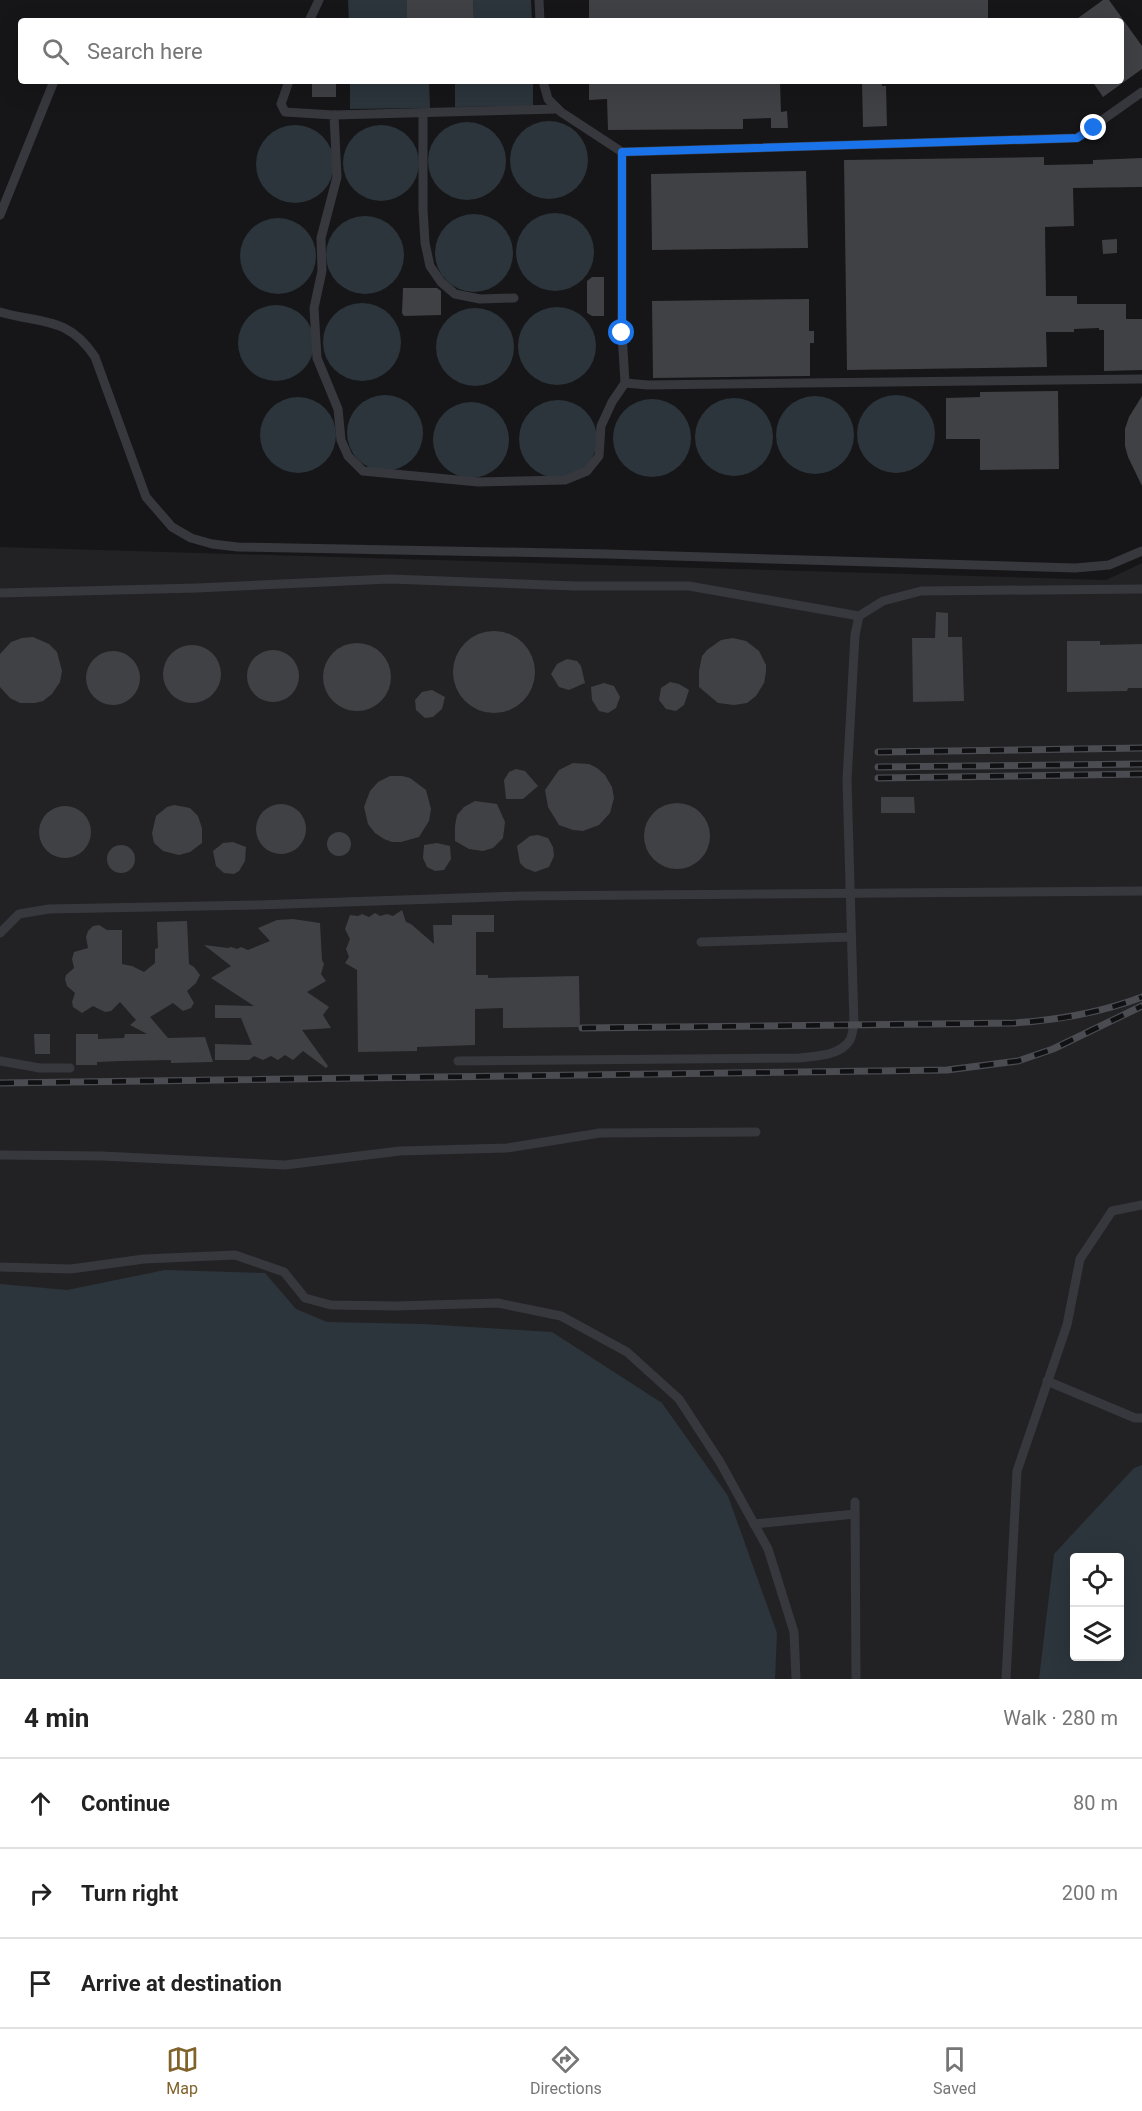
<!DOCTYPE html>
<html lang="en">
<head>
<meta charset="utf-8">
<style>
  body { margin:0; font-family:Roboto,sans-serif; background:#f2f2f2; color:#222 }
  .controls { position:absolute; right:18px; bottom:18px; display:grid; overflow:hidden; border-radius:6px; box-shadow:0 6px 24px #0002 }
  .controls button { width:54px; height:54px; display:grid; place-items:center; padding:0; border:0; border-bottom:2px solid #e0e0e0; background:#fff; color:#222; font:30px sans-serif }
  .stop { position:absolute; width:18px; height:18px; margin:-14px; border:4px solid #1a73e8; border-radius:50%; background:#fff }
  .stop.end { background:#1a73e8; border-color:#fff; box-shadow:0 2px 6px #0008 }
  .list { margin:0; padding:0; list-style:none }
  h2 { display:flex; justify-content:space-between; align-items:center; height:78px; margin:0; padding:0 24px; font-size:26px }
  h2 small { font-size:20px; font-weight:400; color:#767676 }
  .list li { display:grid; grid-template-columns:39px 1fr auto; gap:18px; align-items:center; box-sizing:border-box; height:90px; padding:0 24px; border-top:2px solid #e0e0e0 }
  .list b { display:block; font-size:22px; white-space:nowrap }
  .list em { font-size:20px; font-style:normal; color:#767676 }
  .icon { flex:none; width:33px; height:33px; fill:none; stroke:currentColor; stroke-width:2; stroke-linecap:round; stroke-linejoin:round }
  .map { position:relative; flex:none; width:1142px; height:1679px; overflow:hidden }
  .search { position:absolute; background:#fff; box-shadow:0 6px 24px #0002; left:18px; right:18px; top:18px; height:66px; display:flex; align-items:center; gap:15px; box-sizing:border-box; padding:0 21px; border-radius:6px; color:#767676; font-size:22px }
  .sheet { height:348px; background:#fff }
  nav { display:flex; justify-content:space-around; align-items:center; box-sizing:border-box; height:84px; border-top:2px solid #e0e0e0; background:#fff; font-size:16px; color:#767676 }
  nav a { display:grid; justify-items:center; gap:3px }
  nav .on { color:#80622a }
  .map>svg:first-child { display:block }
  .built { fill:#222225; fill-rule:evenodd }
  .water { fill:#2c353c; fill-rule:evenodd }
  .building { fill:#404145 }
  .lines { fill:none; stroke-linecap:round; stroke-linejoin:round }
  .service { stroke:#37383d; stroke-width:9 }
  .rail-casing { stroke:#4a4c52; stroke-width:7 }
  .rail { stroke:#111113; stroke-width:4.5; stroke-dasharray:14; stroke-linecap:butt }
  .route { stroke:#1a73e8; stroke-width:8 }
</style>
</head>
<body>
<div class="map">
<svg width="1142" height="1679" viewBox="0 0 1142 1679">
  <rect width="100%" height="100%" fill="#161618"/>
  <!-- built -->
  <path class="built" d="M0,547l1106,33 36,-17v1116h-1142zM1074,1558h46v98h-46z"/>
  <!-- water -->
  <g class="water">
    <path d="M348,0h59v21h-58z"/>
    <path d="M473,0h58l1,21h-58z"/>
    <path d="M350,81h79l1,27 -80,1z"/>
    <path d="M455,81h78v25l-78,1z"/>
    <circle cx="549" cy="160" r="39"/>
    <circle cx="467" cy="161" r="39"/>
    <circle cx="381" cy="163" r="38"/>
    <circle cx="295" cy="164" r="39"/>
    <circle cx="555" cy="252" r="39"/>
    <circle cx="474" cy="253" r="39"/>
    <circle cx="365" cy="255" r="39"/>
    <circle cx="278" cy="256" r="38"/>
    <circle cx="362" cy="342" r="39"/>
    <circle cx="276" cy="343" r="38"/>
    <circle cx="557" cy="346" r="39"/>
    <circle cx="475" cy="347" r="39"/>
    <circle cx="385" cy="433" r="38"/>
    <circle cx="896" cy="434" r="39"/>
    <circle cx="815" cy="435" r="39"/>
    <circle cx="298" cy="435" r="38"/>
    <circle cx="734" cy="437" r="39"/>
    <circle cx="652" cy="438" r="39"/>
    <circle cx="558" cy="439" r="39"/>
    <circle cx="471" cy="440" r="38"/>
    <path d="M165,1270l100,3 31,36 31,13 96,2 129,8 110,71 66,93 49,137 -2,46h-775v-395l67,6z"/>
    <path d="M1142,1465v214h-103l15,-125 80,-86zM1074,1558h46v98h-46z"/>
  </g>
  <!-- building -->
  <g class="building">
    <path d="M407,0h66l1,21h-67z"/>
    <rect x="589" y="0" width="399" height="21"/>
    <path d="M1103,0h6l33,46v23l-39,28 -11,-16h29v-60h-47z"/>
    <rect x="312" y="81" width="24" height="16"/>
    <path d="M589,81h191l1,31 6,-1 1,17h-17v-10l-28,1v10l-135,1 -1,-31 -18,1z"/>
    <path d="M862,81h19l1,5h4l1,40 -24,1z"/>
    <path d="M1044,157v8l49,-1v-4l49,-2v29l-69,1 1,38 -29,1 1,69h31v8h49v15h16v51l-38,1v-41h-5v-2l-25,1v3h-28l1,35 -200,3 -3,-210z"/>
    <path d="M806,171l2,77 -156,2 -1,-76z"/>
    <path d="M1117,239v14l-14,1 -1,-14z"/>
    <path d="M592,277h12v39h-12l-5,-3v-32z"/>
    <path d="M403,288h34l4,3v24l-37,1 -2,-3z"/>
    <path d="M809,299v32h5v12h-4v33l-157,2 -1,-77z"/>
    <path d="M1058,391l1,78 -79,1v-31h-34v-41l34,-1v-5z"/>
    <path d="M1142,396v90l-14,-29 -3,-11v-17l4,-12z"/>
    <path d="M936,612l12,1v24h14l2,64 -51,1 -1,-64h23z"/>
    <circle cx="494" cy="672" r="41"/>
    <path d="M33,637l16,7 8,8 5,19 -2,11 -8,12 -9,7 -8,2h-15l-10,-5 -10,-11v-33l11,-12 11,-4z"/>
    <path d="M733,638l13,3 13,10 7,14v7l-2,11 -8,13 -9,7 -13,2 -16,-2 -19,-16v-16l3,-15 5,-6 14,-10z"/>
    <path d="M1067,641h33v4l42,-1v44h-14l-1,3 -60,1z"/>
    <circle cx="357" cy="677" r="34"/>
    <circle cx="192" cy="674" r="29"/>
    <circle cx="273" cy="676" r="26"/>
    <circle cx="113" cy="678" r="27"/>
    <path d="M567,659l10,2 4,5 4,17 -16,7 -10,-3 -8,-13 6,-10z"/>
    <path d="M670,682l9,2 10,6 -5,15 -8,6 -10,-2 -7,-9 2,-12z"/>
    <path d="M604,683l10,3 6,11 -4,11 -8,5 -9,-2 -7,-11 -1,-13z"/>
    <path d="M432,690l13,7 -3,12 -9,8 -8,1 -9,-8 -1,-10 7,-8z"/>
    <path d="M573,763l16,1 8,4 8,7 7,12 2,11 -4,15 -11,12 -16,6 -10,-1 -14,-5 -11,-18 -3,-17 14,-20z"/>
    <path d="M516,769l9,2 13,15 -15,13h-17l-2,-19 5,-8z"/>
    <path d="M390,776h12l8,2 16,12 5,19 -2,12 -10,16 -18,5h-9l-8,-3 -9,-6 -7,-9 -4,-17 6,-16 8,-9z"/>
    <path d="M881,797h33l1,16h-34z"/>
    <path d="M475,801l22,3 8,18 -2,16 -10,10 -10,3 -14,-2 -14,-8v-15l2,-11 7,-8z"/>
    <circle cx="677" cy="836" r="33"/>
    <circle cx="281" cy="829" r="25"/>
    <path d="M174,805l16,3 8,8 4,12v15l-12,9 -11,3 -16,-4 -9,-8 -2,-10 4,-17 11,-9z"/>
    <circle cx="65" cy="832" r="26"/>
    <circle cx="339" cy="844" r="12"/>
    <path d="M538,835l10,3 5,9 1,9 -5,11 -14,5 -10,-4 -5,-5 -3,-17 13,-10z"/>
    <path d="M233,842l13,5 -1,14 -6,10 -5,3 -10,-1 -8,-7 -3,-15 10,-8z"/>
    <path d="M437,843l13,3 1,13 -7,11 -9,1 -8,-4 -4,-9 1,-13z"/>
    <circle cx="121" cy="859" r="14"/>
    <path d="M402,910l4,12 5,2 23,20 -1,-19h19v-10h42v17h-18v43h12v3l91,-2 1,51 -77,1v-20l-28,1v36l-58,2v4l-59,1 -1,-82 -12,-7 4,-6 -3,-8 4,-10 -5,-10 5,-14 8,1 4,-2 7,3 6,-4 5,3 7,-2 6,2z"/>
    <path d="M293,919l27,4 2,37 2,4 -3,10 5,7 -19,11 22,15 -6,8 8,13 -29,2 26,36 -2,2 -23,-17 -10,9 -8,-5 -7,5 -7,-4 -8,4 -9,-4 -5,4h-34v-16l37,1 -11,-27h-26v-13l39,1 -43,-28 20,-12 -27,-21 24,3 3,-1 6,2 4,-2 7,3 22,-9 -12,-13 19,-8z"/>
    <path d="M187,921l2,43 5,3 6,8 -4,8 -9,8 7,12 -3,5 -8,3 -10,-8 -23,14 18,21 37,-1 8,25 -42,1v-3l-50,1 -24,1v3h-21v-31h22v5l26,-1 1,-4h22l-17,-9 6,-5 -16,-18 -9,9 -6,1 -12,-6 -11,7 -9,-6 -1,-5 3,-9 -8,-7 -2,-7 1,-4 8,-7 -2,-9 2,-7 14,-4 -2,-11 2,-6 5,-5 6,-1 8,5h15v34l10,2 12,6 11,-9v-14l3,-1 -1,-26z"/>
    <path d="M34,1034h16v20h-15z"/>
  </g>
  <g class="lines">
    <!-- service -->
    <g class="service">
      <path d="M539,0l1,21"/>
      <path d="M309,21l10,-21"/>
      <path d="M289,81l-8,23 4,8 49,3 3,62 -16,61 1,33 -8,37 3,50 21,51 3,31 7,16 15,15 115,11 87,-2 22,-9 12,-15 2,-30 11,-24 13,-19 -3,-50v-181l455,-14 65,-46"/>
      <path d="M543,81l5,18 13,13 61,40"/>
      <path d="M423,113v96l2,34 5,23 11,16 14,12 25,5 34,-1"/>
      <path d="M334,115l224,-6"/>
      <path d="M0,215l54,-134"/>
      <path d="M0,312c42,12 68,4 95,45l51,140 26,30 19,11 21,6 26,3 369,7 468,14 34,-3 33,-14"/>
      <path d="M625,383l23,2 493,-6"/>
      <path d="M0,593l197,-5 193,-9 185,7h114l170,30"/>
      <path d="M0,933l19,-19 30,-5 209,-4 263,-9 621,-5"/>
      <path d="M701,942l150,-5"/>
      <path d="M0,1061l40,7h30"/>
      <path d="M458,1061l341,-3c17,-2 41,-2 51,-18 2,-4 3,-11 4,-15l-7,-245 8,-145 4,-19 24,-15 38,-10 221,-2"/>
      <path d="M0,1155l102,1 183,9 115,-14 107,-3 93,-15 156,-1"/>
      <path d="M0,1267l71,2 73,-10 91,-4 49,17 21,26 26,7 65,1 102,-3 63,13 66,36 52,47 41,63 48,87 26,83 2,47"/>
      <path d="M1047,1381l88,37h7"/>
      <path d="M855,1502l1,177"/>
      <path d="M754,1524l101,-10"/>
      <path d="M1006,1679l11,-208 50,-146 13,-66 32,-48 30,-6"/>
    </g>
    <defs>
      <g id="rail">
        <path d="M878,752l264,-4"/>
        <path d="M878,767l264,-3"/>
        <path d="M878,778l264,-4"/>
        <path d="M582,1028l432,-5c44,-3 86,-10 128,-26"/>
        <path d="M0,1083l947,-13 71,-9 35,-12 89,-43"/>
      </g>
    </defs>
    <!-- rail casing -->
    <use href="#rail" class="rail-casing"/>
    <!-- rail -->
    <use href="#rail" class="rail"/>
  </g>
  <g class="lines">
    <!-- route -->
    <path class="route" d="M622,333v-181l455,-14 17,-10"/>
  </g>
</svg>
<div class="controls">
<button><svg class="icon" aria-label="locate" viewBox="0 0 24 24"><circle cx="12" cy="12" r="6"/><path d="M12 2v4M12 18v4M2 12h4M18 12h4"/></svg></button>
<button><svg class="icon" aria-label="layers" viewBox="0 0 24 24"><path d="M12 4l9 5-9 5-9-5zM3 14l9 5 9-5"/></svg></button>
</div>
<div class="stop" style="left:622px;top:333px"></div>
<div class="stop end" style="left:1094px;top:128px"></div>
<div class="search"><svg class="icon" aria-label="search" viewBox="0 0 24 24"><circle cx="10" cy="10" r="6"/><path d="M15 15l6 6"/></svg>Search here</div>
</div>
<section class="sheet">
<h2>4 min<small>Walk · 280 m</small></h2>
<ul class="list">
<li><svg class="icon" aria-label="ahead" viewBox="0 0 24 24"><path d="M12 20V5M6 11l6-6 6 6"/></svg><div><b>Continue</b></div><em>80 m</em></li>
<li><svg class="icon" aria-label="right" viewBox="0 0 24 24"><path d="M7 20v-9h11M14 6l5 5-5 5"/></svg><div><b>Turn right</b></div><em>200 m</em></li>
<li><svg class="icon" aria-label="arrive" viewBox="0 0 24 24"><path d="M6 21V4h12l-3 4 3 4H6"/></svg><div><b>Arrive at destination</b></div></li>
</ul>
</section>
<nav>
<a class="on"><svg class="icon" aria-label="map" viewBox="0 0 24 24"><path d="M3 6l6-2 6 2 6-2v14l-6 2-6-2-6 2zM9 4v14M15 6v14"/></svg>Map</a>
<a><svg class="icon" aria-label="directions" viewBox="0 0 24 24"><path d="M12 3l9 9-9 9-9-9zM9 14v-3h6M13 9l2 2-2 2"/></svg>Directions</a>
<a><svg class="icon" aria-label="saved" viewBox="0 0 24 24"><path d="M7 4h10v16l-5-4-5 4z"/></svg>Saved</a>
</nav>
</body>
</html>
